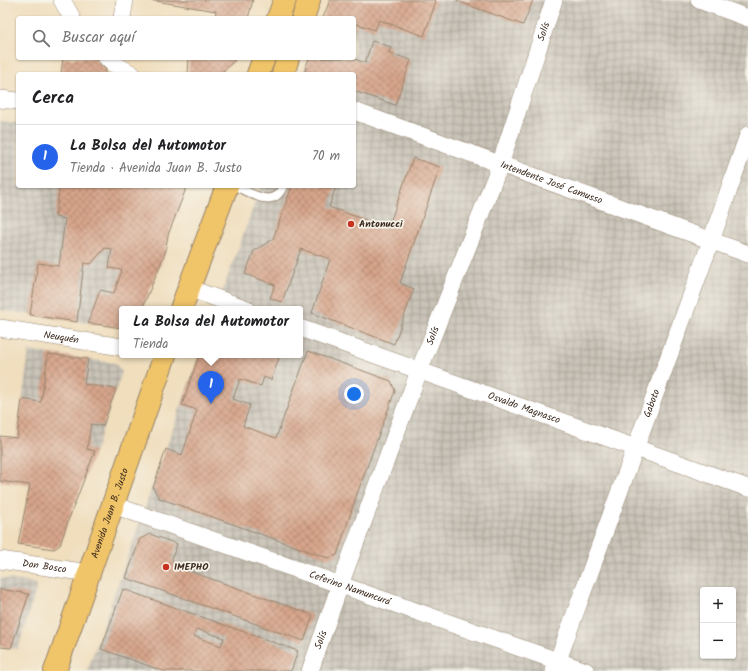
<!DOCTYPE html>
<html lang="es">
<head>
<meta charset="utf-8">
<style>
  body { margin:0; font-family:Kalam,sans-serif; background:#f6f6f6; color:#202124 }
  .controls { position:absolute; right:12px; bottom:12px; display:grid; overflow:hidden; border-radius:4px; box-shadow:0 1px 3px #0004 }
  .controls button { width:36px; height:36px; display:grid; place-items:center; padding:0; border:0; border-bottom:1px solid #e0e0e0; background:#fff; color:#202124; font:20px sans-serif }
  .you { position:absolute; left:354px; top:394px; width:14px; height:14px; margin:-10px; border:3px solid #fff; border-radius:50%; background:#1a73e8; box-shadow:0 0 0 6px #1a73e833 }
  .badge { display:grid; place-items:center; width:26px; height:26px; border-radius:50%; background:#2563eb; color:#fff; font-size:13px; font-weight:700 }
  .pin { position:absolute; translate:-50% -33px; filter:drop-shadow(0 1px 2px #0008) }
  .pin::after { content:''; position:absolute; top:21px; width:14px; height:12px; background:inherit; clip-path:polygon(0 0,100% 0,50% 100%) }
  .popup { position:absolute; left:119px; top:306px; width:184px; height:52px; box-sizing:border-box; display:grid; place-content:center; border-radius:4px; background:#fff; filter:drop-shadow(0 1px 3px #0005); font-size:13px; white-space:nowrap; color:#757577 }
  .popup b { font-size:15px; color:#202124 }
  .popup::after { content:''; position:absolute; left:50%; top:100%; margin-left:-8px; border:8px solid transparent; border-top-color:#fff }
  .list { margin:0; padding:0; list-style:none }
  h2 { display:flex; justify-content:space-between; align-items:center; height:52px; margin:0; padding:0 16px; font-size:17px }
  h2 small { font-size:13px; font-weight:400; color:#757577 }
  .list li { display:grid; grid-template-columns:26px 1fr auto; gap:12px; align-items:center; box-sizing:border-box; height:64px; padding:0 16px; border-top:1px solid #e0e0e0 }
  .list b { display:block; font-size:15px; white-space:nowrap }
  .list p { margin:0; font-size:13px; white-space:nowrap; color:#757577 }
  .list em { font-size:13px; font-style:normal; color:#757577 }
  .icon { flex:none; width:22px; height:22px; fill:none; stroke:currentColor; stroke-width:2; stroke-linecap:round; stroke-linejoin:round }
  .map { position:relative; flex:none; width:748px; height:671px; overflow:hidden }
  .search { position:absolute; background:#fff; box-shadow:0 1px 3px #0004; left:16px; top:16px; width:340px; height:44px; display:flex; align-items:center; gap:10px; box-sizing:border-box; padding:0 14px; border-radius:4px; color:#757577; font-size:15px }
  .panel { position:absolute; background:#fff; box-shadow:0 1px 3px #0004; left:16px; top:72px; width:340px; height:116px; border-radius:4px }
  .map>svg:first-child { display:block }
  .industrial { fill:url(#industrial-grid); fill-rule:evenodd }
  .building { fill:url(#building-cross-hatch); fill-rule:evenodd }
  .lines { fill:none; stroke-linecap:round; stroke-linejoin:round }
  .service-casing { stroke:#96846e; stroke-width:10 }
  .minor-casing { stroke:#96846e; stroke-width:18 }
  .primary-casing { stroke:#96846e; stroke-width:24 }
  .service { stroke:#fff; stroke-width:8 }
  .minor { stroke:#fff; stroke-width:17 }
  .primary { stroke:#f0c469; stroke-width:22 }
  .poi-dot { fill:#c8321e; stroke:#f7f3e8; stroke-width:1.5 }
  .labels { text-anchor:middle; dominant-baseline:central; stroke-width:3.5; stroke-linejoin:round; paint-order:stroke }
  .street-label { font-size:10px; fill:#3b2a1e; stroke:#f7f3e8 }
  .poi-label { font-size:10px; font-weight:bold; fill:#3b2a1e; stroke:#f7f3e8; text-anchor:start }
</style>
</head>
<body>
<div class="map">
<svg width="748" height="671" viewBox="0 0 748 671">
  <defs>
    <pattern id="industrial-grid" width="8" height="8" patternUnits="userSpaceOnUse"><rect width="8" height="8" fill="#c9c3b8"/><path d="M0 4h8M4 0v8" fill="none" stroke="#a49f95"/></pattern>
    <pattern id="building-cross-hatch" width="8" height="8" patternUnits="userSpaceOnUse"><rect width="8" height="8" fill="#d7a58b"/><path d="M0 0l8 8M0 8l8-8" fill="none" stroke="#b08771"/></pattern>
  </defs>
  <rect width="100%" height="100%" fill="#f7f3e8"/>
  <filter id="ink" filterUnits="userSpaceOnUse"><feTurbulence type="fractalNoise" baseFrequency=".025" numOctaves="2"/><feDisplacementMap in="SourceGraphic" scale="8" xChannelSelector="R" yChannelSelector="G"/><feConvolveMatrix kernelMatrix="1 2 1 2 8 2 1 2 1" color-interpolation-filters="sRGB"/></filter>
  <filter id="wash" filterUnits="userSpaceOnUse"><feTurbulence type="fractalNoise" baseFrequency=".012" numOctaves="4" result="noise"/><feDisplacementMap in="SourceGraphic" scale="16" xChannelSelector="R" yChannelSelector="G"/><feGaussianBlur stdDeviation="0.9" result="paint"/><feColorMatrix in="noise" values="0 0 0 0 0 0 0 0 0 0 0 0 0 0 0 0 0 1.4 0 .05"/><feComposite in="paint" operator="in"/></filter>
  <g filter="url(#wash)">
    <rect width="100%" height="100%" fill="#f0debd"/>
    <!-- industrial -->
    <g class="industrial">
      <path d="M330,0h418v671h-661l112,-316h101v-46h-84l45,-123h93v-112h-51l6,-16h45v-40zM703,590h30v66h-30z"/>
      <path d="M0,121l18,2v63h169l-19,49 -3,18 -23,56h-20v19l-122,-18z"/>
      <path d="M29,351l86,12 7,9 -27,79 -78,-13z"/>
      <path d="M0,578l34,5 3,3 -19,63 -18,-2z"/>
    </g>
    <g id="blocks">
      <!-- building -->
      <g class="building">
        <path d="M149,0h104l-5,18h-33l1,-7z"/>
        <path d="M330,0h105l1,1 -12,35 -45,-16 -4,10 -18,-6 -3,8v-14h-31z"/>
        <path d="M457,0h76l-10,25 -66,-24z"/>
        <path d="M372,41l19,6 -2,6 22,7 -16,45 -41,-14v-17h-47l-2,-4 4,-12h43l13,5z"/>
        <path d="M63,58h31l12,12 -1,4h-44z"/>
        <path d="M189,58h46l-1,3 -11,10 -6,3h-29z"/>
        <path d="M413,158l27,9 -40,116 14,6 -20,55 -82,-31 18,-54 -29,-10 -19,53 -12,-4 5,-13 -30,-11 9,-23 19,-12 19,-53h44l-7,21 59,21z"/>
        <path d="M60,186h127l-19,49 -3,18 -23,56h-20v19l-34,-5 12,-33 14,3 8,-23 -13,-2 3,-19 -7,-1 -14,16 -7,-1 -7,59 -47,-7 8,-52 21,3 6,-47 -10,-2z"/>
        <path d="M308,351l83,30 4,10 -38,103 -20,61 -9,3 -169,-60 -6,-10 13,-39 16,6 15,-45 -15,-5 17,-50h81l-9,25 -7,-3 -3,9 -21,-7 -7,20 17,6 -7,21 33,12z"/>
        <path d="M48,354l40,5 -4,25 32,5 -13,37 -12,-2 -4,25 8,2 -27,70 -8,24 -6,4 -36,-5 12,-59 -30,-4v-45l17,2 5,-39 19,3z"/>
        <path d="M150,534l27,10 -5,14 3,8 138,49 -9,26 -178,-63 14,-39z"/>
        <path d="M0,589l29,5 -18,54 -11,-1z"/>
        <path d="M123,589l175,62 -7,20h-128l-62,-22zM197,629l27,9 -3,8 -27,-10z"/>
      </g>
    </g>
  </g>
  <g filter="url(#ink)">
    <use href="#blocks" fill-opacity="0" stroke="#96846e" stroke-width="1"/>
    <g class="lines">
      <defs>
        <path id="service" d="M235,186c16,7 39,24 48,0"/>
        <g id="minor">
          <path d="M62,0l10,18"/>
          <path d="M699,0l49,18"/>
          <path d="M122,18l3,-18"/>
          <path d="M107,58l7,6 18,10"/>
          <path d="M0,99l18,2"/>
          <path id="s1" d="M354,111l394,143"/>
          <path d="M188,288l59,21"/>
          <path id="s2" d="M0,328l122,19"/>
          <path id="s3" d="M300,328l448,160"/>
          <path id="s4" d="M113,505l473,166"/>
          <path id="s5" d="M0,560l89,13"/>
          <path id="s6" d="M310,671l30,-86 79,-214 81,-206 54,-165"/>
          <path id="s7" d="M554,671l157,-430 37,-106"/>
        </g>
        <g id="primary">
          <path d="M278,18l7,-18"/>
          <path d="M303,18l6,-18"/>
          <path d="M258,74l6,-16"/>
          <path d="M283,74l5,-16"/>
          <path d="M181,309l46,-123"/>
          <path id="s8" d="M55,671l110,-316"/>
        </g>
      </defs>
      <!-- service casing -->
      <use href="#service" class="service-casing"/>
      <!-- minor casing -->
      <use href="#minor" class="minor-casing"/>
      <!-- primary casing -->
      <use href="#primary" class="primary-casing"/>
      <!-- service -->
      <use href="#service" class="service"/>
      <!-- minor -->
      <use href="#minor" class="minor"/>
      <!-- primary -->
      <use href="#primary" class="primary"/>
    </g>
  </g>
  <!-- markers -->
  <g class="poi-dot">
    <circle cx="351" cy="224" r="4"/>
    <circle cx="166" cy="567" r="4"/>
  </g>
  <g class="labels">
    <!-- street labels -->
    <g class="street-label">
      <text stroke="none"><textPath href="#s6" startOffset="681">Solís</textPath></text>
      <text stroke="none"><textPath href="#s1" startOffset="210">Intendente José Camusso</textPath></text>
      <text stroke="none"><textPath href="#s6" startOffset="357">Solís</textPath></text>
      <text stroke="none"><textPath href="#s2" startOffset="62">Neuquén</textPath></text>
      <text stroke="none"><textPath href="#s7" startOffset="285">Gaboto</textPath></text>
      <text stroke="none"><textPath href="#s3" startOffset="238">Osvaldo Magnasco</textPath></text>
      <text stroke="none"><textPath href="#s8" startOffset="167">Avenida Juan B. Justo</textPath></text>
      <text stroke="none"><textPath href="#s5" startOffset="45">Don Bosco</textPath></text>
      <text stroke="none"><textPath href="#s4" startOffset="251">Ceferino Namuncurá</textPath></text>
      <text stroke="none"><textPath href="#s6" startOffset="33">Solís</textPath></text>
    </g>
    <!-- poi labels -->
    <g class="poi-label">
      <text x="359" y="224">Antonucci</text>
      <text x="174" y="567">IMEPHO</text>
    </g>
  </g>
</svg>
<div class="controls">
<button>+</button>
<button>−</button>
</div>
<div class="you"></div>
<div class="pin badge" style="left:211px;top:404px">1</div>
<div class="popup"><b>La Bolsa del Automotor</b>Tienda</div>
<div class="search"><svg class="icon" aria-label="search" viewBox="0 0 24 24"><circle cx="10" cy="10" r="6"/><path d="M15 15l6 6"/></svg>Buscar aquí</div>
<section class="panel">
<h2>Cerca<small></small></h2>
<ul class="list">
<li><span class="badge">1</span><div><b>La Bolsa del Automotor</b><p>Tienda · Avenida Juan B. Justo</p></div><em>70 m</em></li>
</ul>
</section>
</div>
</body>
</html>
